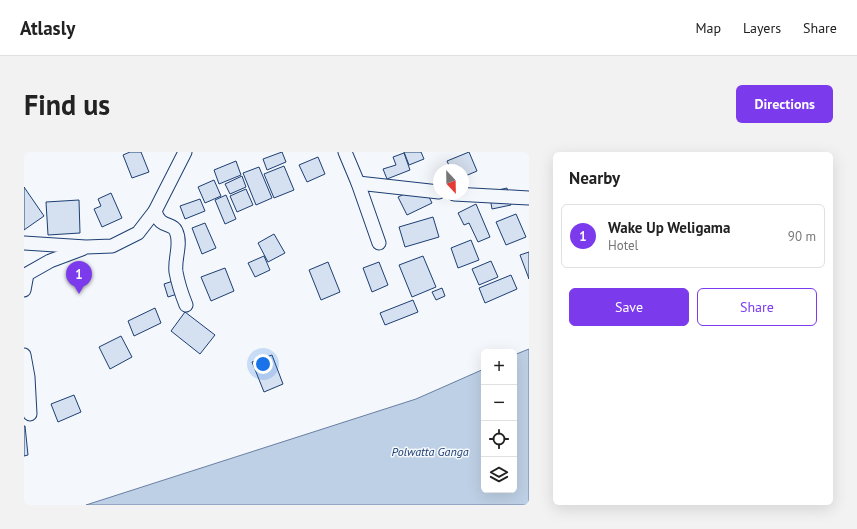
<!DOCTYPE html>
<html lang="en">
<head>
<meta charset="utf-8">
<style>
  body { margin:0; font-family:"PT Sans",sans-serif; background:#f2f2f2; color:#222 }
  .controls { position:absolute; right:12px; bottom:12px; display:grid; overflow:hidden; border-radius:6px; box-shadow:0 4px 16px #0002 }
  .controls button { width:36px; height:36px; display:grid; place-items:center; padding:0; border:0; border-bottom:1px solid #e0e0e0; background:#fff; color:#222; font:20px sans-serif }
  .compass { position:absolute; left:409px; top:12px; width:36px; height:36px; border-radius:50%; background:#fff; box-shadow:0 4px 16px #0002; rotate:158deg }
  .you { position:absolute; left:239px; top:212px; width:14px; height:14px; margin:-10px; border:3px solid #fff; border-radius:50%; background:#1a73e8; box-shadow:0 0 0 6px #1a73e833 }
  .badge { display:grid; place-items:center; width:26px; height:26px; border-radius:50%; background:#7c3aed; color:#fff; font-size:13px; font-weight:700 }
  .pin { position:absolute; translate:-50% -33px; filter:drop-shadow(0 1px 2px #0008) }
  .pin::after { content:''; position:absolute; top:21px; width:14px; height:12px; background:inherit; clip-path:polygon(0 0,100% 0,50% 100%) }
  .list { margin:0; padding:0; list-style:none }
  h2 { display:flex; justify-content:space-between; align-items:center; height:52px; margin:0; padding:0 16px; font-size:17px }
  h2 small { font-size:13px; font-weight:400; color:#767676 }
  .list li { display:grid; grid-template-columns:26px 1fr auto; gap:12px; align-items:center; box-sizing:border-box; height:64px; margin:0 8px 8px; padding:0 8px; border:1px solid #e0e0e0; border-radius:6px }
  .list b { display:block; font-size:15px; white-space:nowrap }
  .list p { margin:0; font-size:13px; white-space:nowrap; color:#767676 }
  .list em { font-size:13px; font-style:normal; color:#767676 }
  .actions { display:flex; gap:8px; padding:12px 16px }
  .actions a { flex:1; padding:9px 0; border:1px solid #7c3aed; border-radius:6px; text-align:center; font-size:14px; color:#7c3aed }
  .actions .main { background:#7c3aed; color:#fff }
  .icon { flex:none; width:22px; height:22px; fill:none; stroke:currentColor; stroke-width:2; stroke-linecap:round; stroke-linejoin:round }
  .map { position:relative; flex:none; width:505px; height:353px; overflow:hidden; border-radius:6px }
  header { display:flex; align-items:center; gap:24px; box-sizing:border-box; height:56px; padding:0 20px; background:#fff; border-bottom:1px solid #e0e0e0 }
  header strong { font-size:19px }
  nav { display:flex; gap:22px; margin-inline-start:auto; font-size:14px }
  .intro { display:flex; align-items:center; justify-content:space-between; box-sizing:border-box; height:96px; padding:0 24px }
  h1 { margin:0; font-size:28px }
  .button { padding:10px 18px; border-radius:6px; background:#7c3aed; color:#fff; font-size:14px; font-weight:700 }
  main { display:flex; gap:24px; padding:0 24px }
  aside { flex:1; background:#fff; border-radius:6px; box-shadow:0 4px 16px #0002 }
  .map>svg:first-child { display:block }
  .water { fill:#bed0e5; stroke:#687fa3 }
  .building { fill:#d5e0f0; stroke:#1d3f73 }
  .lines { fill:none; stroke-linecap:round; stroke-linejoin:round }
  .minor-casing { stroke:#1d3f73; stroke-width:15 }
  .minor { stroke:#f4f7fb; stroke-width:13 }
  .labels { text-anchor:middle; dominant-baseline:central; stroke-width:3; stroke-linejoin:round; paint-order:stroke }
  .water-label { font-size:12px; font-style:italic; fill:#1d3f73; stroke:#f4f7fb }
</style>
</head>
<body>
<header>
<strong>Atlasly</strong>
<nav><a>Map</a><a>Layers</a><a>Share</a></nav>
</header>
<div class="intro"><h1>Find us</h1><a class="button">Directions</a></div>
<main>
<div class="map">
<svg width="505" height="353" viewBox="0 0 505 353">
  <rect width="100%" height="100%" fill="#f4f7fb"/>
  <!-- water -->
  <path class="water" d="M505,197v156h-443l330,-106 68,-30v121h30v-135z"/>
  <!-- building -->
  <g class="building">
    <path d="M106,0h11l8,20 -17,6 -9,-23z"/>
    <path d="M258,0l4,10 -19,8 -4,-11z"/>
    <path d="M380,0h17l3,7 -15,6z"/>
    <path d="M445,0l8,19 -14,6v-7h-12l-4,-9z"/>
    <path d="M380,1l6,17 -23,9 -4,-10 13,-4 -3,-8z"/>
    <path d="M294,5l7,17 -18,8 -8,-17z"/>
    <path d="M212,9l5,14 -22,9 -5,-14z"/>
    <path d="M260,14l10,24 -20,8 -10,-24z"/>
    <path d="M235,15l13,31 -16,7 -13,-32z"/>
    <path d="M218,24l4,11 -16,7 -5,-10z"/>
    <path d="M190,28l7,16 -16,7 -7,-16z"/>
    <path d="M399,33l9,18 -25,12 -9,-18z"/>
    <path d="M0,35l20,29 -20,14z"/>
    <path d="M483,36l4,17 -19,4 -3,-17z"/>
    <path d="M222,37l7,16 -16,7 -7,-16z"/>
    <path d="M87,41l11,25 -20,9 -8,-18 7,-3 -3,-7z"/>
    <path d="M202,43l10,24 -11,5 -10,-24z"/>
    <path d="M176,47l5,12 -20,8 -5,-13z"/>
    <path d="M55,48l1,33 -32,2 -2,-33z"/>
    <path d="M452,52l14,33 -12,5 -9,-19 -5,2 -6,-12z"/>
    <path d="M492,62l10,23 -20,8 -10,-23z"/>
    <path d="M409,65l6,20 -34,10 -6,-20z"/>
    <path d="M181,71l11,25 -14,6 -10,-26z"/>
    <path d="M250,82l11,19 -17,9 -10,-19z"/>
    <path d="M447,88l8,20 -21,8 -7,-20z"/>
    <path d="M505,100v27l-9,-24z"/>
    <path d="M240,104l6,14 -15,7 -7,-14z"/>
    <path d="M399,104l13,31 -24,10 -13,-32z"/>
    <path d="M467,109l7,16 -19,8 -7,-16z"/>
    <path d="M304,110l12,30 -19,8 -12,-30z"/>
    <path d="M355,110l9,23 -16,7 -9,-24z"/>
    <path d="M201,116l9,23 -23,10 -10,-24z"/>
    <path d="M487,123l6,14 -32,14 -6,-15z"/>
    <path d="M152,128l4,13 -12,4 -4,-13z"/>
    <path d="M418,136l3,8 -9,4 -4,-8z"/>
    <path d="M389,148l5,12 -33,13 -5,-12z"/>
    <path d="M131,156l6,15 -27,13 -6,-15z"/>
    <path d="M161,160l30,23 -15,19 -29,-23z"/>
    <path d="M97,184l11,21 -22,12 -11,-22z"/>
    <path d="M248,203l11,29 -19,8 -12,-30z"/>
    <path d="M50,243l7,17 -23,10 -7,-18z"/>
    <path d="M0,274h1l3,29 -4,1z"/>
  </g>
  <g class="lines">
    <defs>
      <g id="minor">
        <path d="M321,0l13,31 21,60"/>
        <path d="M334,31l81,9"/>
        <path d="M430,42l75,4"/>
        <path d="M131,59c5,18 17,11 21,20 6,13 -2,28 0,41 2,11 6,23 10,33"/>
        <path d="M0,91l62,4 26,-1 26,-13 17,-22 30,-59"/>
        <path d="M0,138l3,-16 23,-13 32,-12"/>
        <path d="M0,203l4,22 2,37"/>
      </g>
    </defs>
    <!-- minor casing -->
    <use href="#minor" class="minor-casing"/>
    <!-- minor -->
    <use href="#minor" class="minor"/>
  </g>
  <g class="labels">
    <!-- water labels -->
    <g class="water-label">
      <text x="406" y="299">Polwatta Ganga</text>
    </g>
  </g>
</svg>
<div class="controls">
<button>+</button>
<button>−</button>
<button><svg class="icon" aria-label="locate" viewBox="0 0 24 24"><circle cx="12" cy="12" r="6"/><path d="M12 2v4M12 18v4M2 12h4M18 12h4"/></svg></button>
<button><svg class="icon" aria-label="layers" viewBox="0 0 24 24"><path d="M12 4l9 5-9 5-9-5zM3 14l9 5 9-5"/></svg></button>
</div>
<svg class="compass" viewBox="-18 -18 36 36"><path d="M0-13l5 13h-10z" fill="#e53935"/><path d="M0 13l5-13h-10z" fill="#767676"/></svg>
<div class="you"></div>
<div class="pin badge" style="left:55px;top:142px">1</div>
</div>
<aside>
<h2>Nearby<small></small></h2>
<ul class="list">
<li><span class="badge">1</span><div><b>Wake Up Weligama</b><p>Hotel</p></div><em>90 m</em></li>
</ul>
<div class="actions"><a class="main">Save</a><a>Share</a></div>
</aside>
</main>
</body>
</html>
